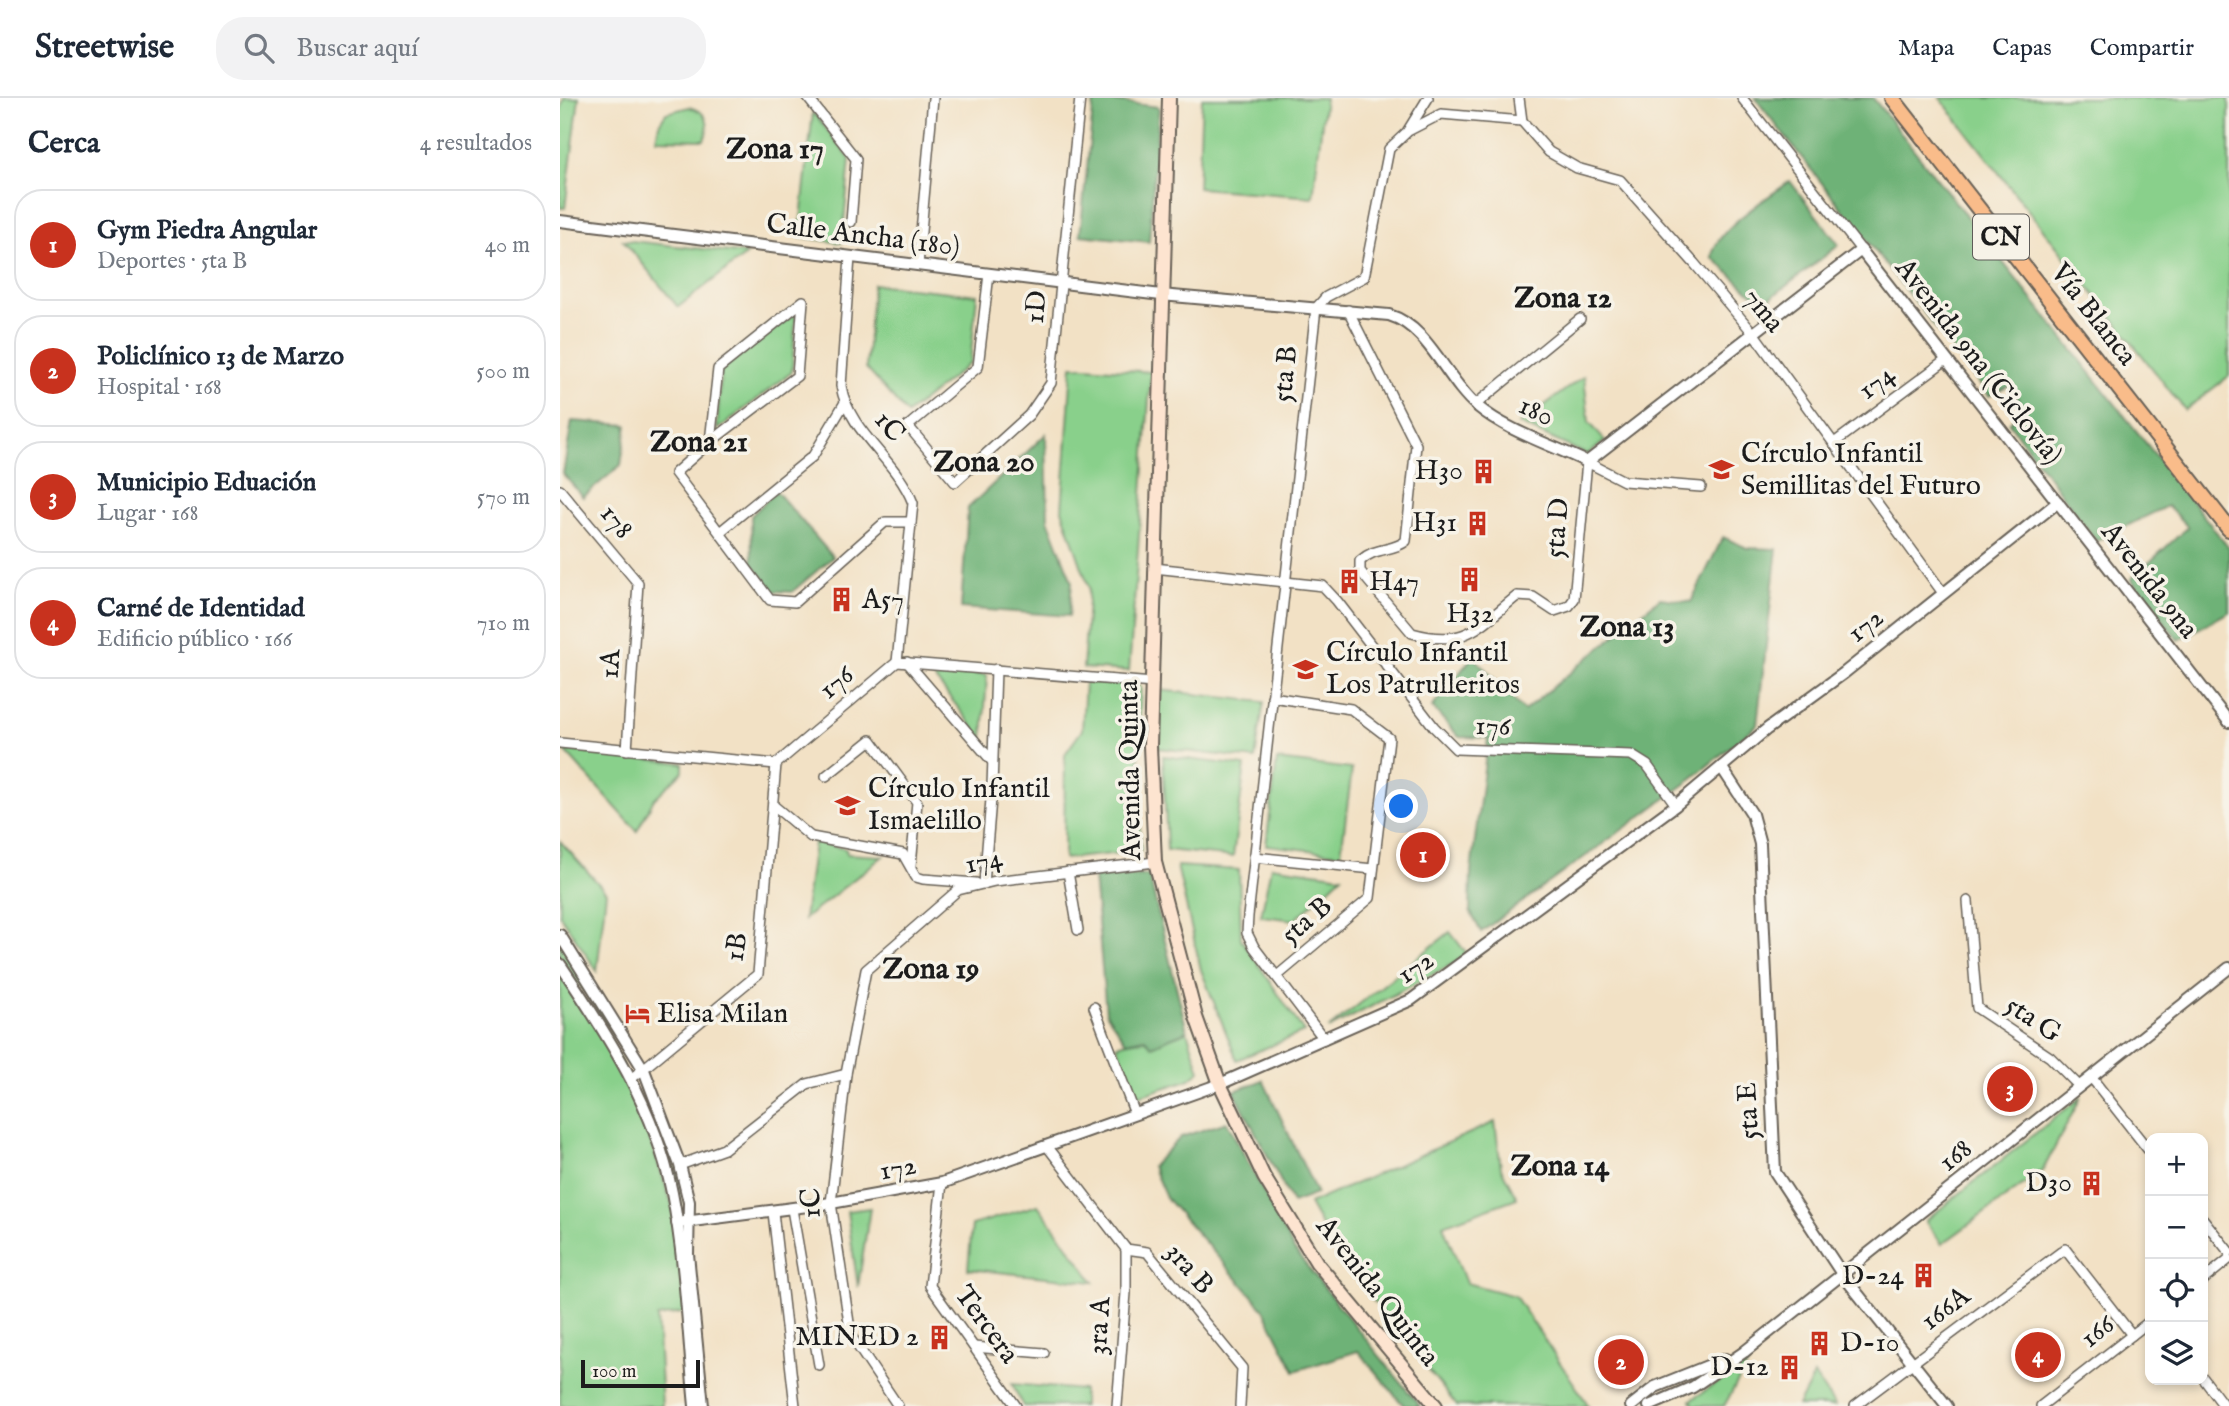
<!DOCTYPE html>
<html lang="es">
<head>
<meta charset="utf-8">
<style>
  body { margin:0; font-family:"IM FELL English",serif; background:#f2f2f3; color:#1f2937 }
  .controls { position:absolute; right:21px; bottom:21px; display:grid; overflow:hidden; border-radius:14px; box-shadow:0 4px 10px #0003 }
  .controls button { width:63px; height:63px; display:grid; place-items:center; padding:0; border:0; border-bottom:2px solid #e0e1e3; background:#fff; color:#1f2937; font:35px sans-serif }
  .scale { position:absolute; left:21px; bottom:18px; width:119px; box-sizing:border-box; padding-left:7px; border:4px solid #1c1c1c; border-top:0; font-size:19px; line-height:24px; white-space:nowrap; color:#1c1c1c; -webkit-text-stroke:5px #f7f3e8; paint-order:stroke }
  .you { position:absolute; left:842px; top:709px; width:24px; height:24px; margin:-18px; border:5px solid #fff; border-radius:50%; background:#1a73e8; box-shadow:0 0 0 10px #1a73e833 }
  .badge { display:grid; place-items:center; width:46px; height:46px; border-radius:50%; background:#c8321e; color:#fff; font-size:23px; font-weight:700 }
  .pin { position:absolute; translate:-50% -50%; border:4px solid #fff; box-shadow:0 2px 7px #0006 }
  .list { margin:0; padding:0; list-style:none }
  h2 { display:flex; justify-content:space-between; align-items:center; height:91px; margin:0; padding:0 28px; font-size:30px }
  h2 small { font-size:23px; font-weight:400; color:#747a83 }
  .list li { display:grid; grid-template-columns:46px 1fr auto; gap:21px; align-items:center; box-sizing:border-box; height:112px; margin:0 14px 14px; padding:0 14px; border:2px solid #e0e1e3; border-radius:28px }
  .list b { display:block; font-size:26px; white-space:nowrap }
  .list p { margin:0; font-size:23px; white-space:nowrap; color:#747a83 }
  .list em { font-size:23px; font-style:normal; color:#747a83 }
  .icon { flex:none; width:38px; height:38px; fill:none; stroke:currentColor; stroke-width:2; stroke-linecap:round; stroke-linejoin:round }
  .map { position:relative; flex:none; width:1669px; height:1308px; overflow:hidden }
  header { display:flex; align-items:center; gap:42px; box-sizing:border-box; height:98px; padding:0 35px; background:#fff; border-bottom:2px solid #e0e1e3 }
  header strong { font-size:33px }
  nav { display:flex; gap:38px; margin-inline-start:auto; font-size:24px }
  .search { width:490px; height:63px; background:#f2f2f3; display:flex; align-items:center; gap:18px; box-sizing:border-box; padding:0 24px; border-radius:28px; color:#747a83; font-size:26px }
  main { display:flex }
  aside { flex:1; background:#fff }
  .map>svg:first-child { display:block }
  .green { fill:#89d08b; stroke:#527654; stroke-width:2 }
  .forest { fill:#6eb277; stroke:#45674a; stroke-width:2 }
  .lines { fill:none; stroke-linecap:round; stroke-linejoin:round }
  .minor-casing { stroke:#676157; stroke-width:12 }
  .tertiary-casing { stroke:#676157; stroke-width:14 }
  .secondary-casing { stroke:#676157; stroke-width:16 }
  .trunk-casing { stroke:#676157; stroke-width:18 }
  .minor { stroke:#fff; stroke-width:9 }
  .tertiary { stroke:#fff; stroke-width:10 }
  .secondary { stroke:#fde4d0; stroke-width:12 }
  .trunk { stroke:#f9bc8a; stroke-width:14 }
  .labels { text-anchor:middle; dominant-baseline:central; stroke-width:7; stroke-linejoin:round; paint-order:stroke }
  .shield { fill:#f7f3e8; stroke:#5e5c59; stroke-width:2 }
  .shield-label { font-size:26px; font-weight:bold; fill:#1c1c1c }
  .street-label { font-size:28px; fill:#1c1c1c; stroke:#f7f3e8 }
  .poi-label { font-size:28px; fill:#1c1c1c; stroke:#f7f3e8; text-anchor:start }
  .neighbourhood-label { font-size:30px; font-weight:bold; fill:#1c1c1c; stroke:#f7f3e8 }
</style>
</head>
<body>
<header>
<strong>Streetwise</strong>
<div class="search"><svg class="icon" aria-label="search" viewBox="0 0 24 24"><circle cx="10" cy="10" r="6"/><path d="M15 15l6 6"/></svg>Buscar aquí</div>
<nav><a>Mapa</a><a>Capas</a><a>Compartir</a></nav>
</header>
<main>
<aside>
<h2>Cerca<small>4 resultados</small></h2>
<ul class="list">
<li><span class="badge">1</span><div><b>Gym Piedra Angular</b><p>Deportes · 5ta B</p></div><em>40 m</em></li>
<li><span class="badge">2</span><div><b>Policlínico 13 de Marzo</b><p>Hospital · 168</p></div><em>500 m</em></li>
<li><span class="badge">3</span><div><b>Municipio Eduación</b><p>Lugar · 168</p></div><em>570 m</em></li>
<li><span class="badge">4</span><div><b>Carné de Identidad</b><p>Edificio público · 166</p></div><em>710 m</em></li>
</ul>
</aside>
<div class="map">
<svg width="1669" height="1308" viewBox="0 0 1669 1308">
  <rect width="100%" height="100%" fill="#f7f3e8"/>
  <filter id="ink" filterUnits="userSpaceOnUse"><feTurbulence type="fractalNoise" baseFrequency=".0143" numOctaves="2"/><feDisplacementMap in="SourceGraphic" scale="14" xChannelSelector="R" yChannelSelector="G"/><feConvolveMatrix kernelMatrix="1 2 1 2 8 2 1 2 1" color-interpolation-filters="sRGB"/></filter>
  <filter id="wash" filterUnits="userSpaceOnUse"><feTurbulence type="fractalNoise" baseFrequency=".00686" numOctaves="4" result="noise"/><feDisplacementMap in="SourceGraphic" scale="28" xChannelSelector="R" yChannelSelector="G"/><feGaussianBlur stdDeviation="1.57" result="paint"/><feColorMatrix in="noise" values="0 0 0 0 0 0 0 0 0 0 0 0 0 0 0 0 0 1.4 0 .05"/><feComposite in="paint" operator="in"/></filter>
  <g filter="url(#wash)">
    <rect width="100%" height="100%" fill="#f2e1c5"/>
    <!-- green -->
    <g class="green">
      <path d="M4,0h15l-14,110h-5v-96z"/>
      <path d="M642,0h123l-12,99 -115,-9z"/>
      <path d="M1380,0h289v278l-44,34z"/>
      <path d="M129,9c18,5 23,15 15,33l-48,-1 3,-15 7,-11z"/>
      <path d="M253,14l37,47 -8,84 -43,-6z"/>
      <path d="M63,142l124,14 -69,53z"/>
      <path d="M313,186l104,11 -7,68 -63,51 -41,-46z"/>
      <path d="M236,215l-4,59 -75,58 4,-60z"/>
      <path d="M512,268l79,6 -22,299 -46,-3 6,-80 -27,-78z"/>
      <path d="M1024,278l5,46 16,19 -17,14 -69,-31z"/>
      <path d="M369,573l58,4 -4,64z"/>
      <path d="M525,584l56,4 -3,96 3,69 -77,8 1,-105 17,-24z"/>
      <path d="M599,592l105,12 -9,57 -97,-11z"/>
      <path d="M4,652l119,13v8l-29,28 -17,32z"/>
      <path d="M603,658l82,10 -12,91 -66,-7z"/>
      <path d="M717,662l75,9 -11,85 -75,-9z"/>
      <path d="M0,743l46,51 -9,79 -37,-56z"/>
      <path d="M254,744l32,7 1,5 36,2 -79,63z"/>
      <path d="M617,768l62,4 2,69 63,93 -67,28 -36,-90z"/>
      <path d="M711,768l71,10 -47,44 -34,-4z"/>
      <path d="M890,834l17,22 -12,9 -127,66z"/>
      <path d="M0,845l75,122 -1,1 -74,-111z"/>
      <path d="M0,871l57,84 27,70 28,81 16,108 -31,5 5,89h-102z"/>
      <path d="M627,933l13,40 -12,9 -52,17 -19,-52c24,-9 49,-1 70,-14z"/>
      <path d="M84,989l34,86 5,36 -11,-40 -32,-81z"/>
      <path d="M1521,999l-38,73 -101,74 -17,-23z"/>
      <path d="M935,1024l6,46 16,30 -74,27 23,58 49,13 74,110h-132l-119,-150 -29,-52z"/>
      <path d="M478,1107l56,77 -126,-13 4,-44z"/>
      <path d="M310,1110l-12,79 -11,-76z"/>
      <path d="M1189,1264l-25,44h-30l-3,-6z"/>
      <path d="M1254,1277l21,31h-37z"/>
      <path d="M452,1286l71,6v16h-60z"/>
    </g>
    <!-- forest -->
    <g class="forest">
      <path d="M1195,0h118l356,450v64l-51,28 -47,-61 57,-52 -21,-21 -71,35 -87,-118 15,-16 -15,-21 -20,10z"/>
      <path d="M534,1l65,8 -10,135 -69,-7z"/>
      <path d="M1230,83l49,64 -76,59 -51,-47c3,-28 56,-59 78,-76z"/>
      <path d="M12,323l55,4 -6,40 -38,32 -20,-23z"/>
      <path d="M486,336l2,85 24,63 -3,34 -108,-8 7,-100z"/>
      <path d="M216,393l57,66 -41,35 -18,-1 -22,-28 -1,-47z"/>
      <path d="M1163,439l24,11 30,1 -20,176 -73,60 -203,147 -11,-21 1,-40 17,-133 -29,-1 -27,-30 41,-51 51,55 136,-113 31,4z"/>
      <path d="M589,777l38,156 -35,15 -8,-8 -18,4 -20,-29 -12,-136z"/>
      <path d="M703,982l54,114 -25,9 -58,-112z"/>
      <path d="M667,1024l67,128 126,156h-16l-46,-55 -63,20 -32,-63 -97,-110 -14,-32 29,-29z"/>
    </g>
  </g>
  <g filter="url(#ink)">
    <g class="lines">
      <defs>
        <g id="minor">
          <path d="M248,0l48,61 -5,63"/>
          <path d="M959,0l3,23 27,31 28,16 43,12 74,83 60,71 189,259"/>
          <path d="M1182,0l119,152"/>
          <path d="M850,32l31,-16 81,7"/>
          <path d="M290,159l-9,129c8,47 55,73 72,117l-16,159"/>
          <path d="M358,167l15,-167"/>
          <path d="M429,176l-11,93 -70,59 47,56 74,-67 22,-32 29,-285"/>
          <path d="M788,212l68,135 -10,96c-14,11 -30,5 -46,20v10l52,62c54,15 66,-6 105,-37l16,1 21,14 15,-5 5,-7 13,-137 37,19 77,6"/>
          <path d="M915,307l105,-86"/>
          <path d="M150,344l8,-73 85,-68 -6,75 -87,66 -35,31 95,127 25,2 90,-80h26"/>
          <path d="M1274,345l112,-83"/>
          <path d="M0,392l78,93 -11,167"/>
          <path d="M161,433l92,-75 31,-52"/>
          <path d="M594,470l169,18 14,15 97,126 22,22 175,6 16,10 29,40"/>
          <path d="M347,564l85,99"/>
          <path d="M712,599l79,12 38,29 -19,160 -93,78"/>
          <path d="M0,645l216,21 121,-102 256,21"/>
          <path d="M266,678l45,-36 46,62 -6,63"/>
          <path d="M214,708l37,31 92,17 13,23 7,2 53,4"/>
          <path d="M694,759l119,12"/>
          <path d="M508,774l10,58"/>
          <path d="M424,786l8,-97 4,-118"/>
          <path d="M1408,803l9,107 73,49 29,29"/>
          <path d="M534,909l41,107"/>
          <path d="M764,941l-70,-92 -7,-14 1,-17 68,-608 10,-11 38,-20 25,-128 18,-17 21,-34"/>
          <path d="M1531,979l59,75"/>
          <path d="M71,981l127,-105 18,-210"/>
          <path d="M487,1048l79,103 21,3 95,116 -2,38"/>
          <path d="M120,1067l44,-16 83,-65 39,-10"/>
          <path d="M382,1085l-12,103 86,120"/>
          <path d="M232,1111l27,156"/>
          <path d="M213,1114l22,194"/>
          <path d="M1643,1121l26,33"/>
          <path d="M1643,1182l26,-21"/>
          <path d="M414,1249l70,6"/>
          <path d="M1643,1280l21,28"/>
          <path d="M338,1308l-47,-70 -20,-133 15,-129 20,-104 92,-80 37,-9 160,-19"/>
          <path d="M557,1308l9,-113v-44"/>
          <path d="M1295,1308l210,-157 67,86"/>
          <path d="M1481,1308l109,-85"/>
        </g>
        <g id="tertiary">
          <path d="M0,123l601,74 228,20c40,12 57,65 88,91 30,25 75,39 110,56l274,-212 368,472"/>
          <path d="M1162,670l30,46 8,30 15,328 67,102 105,132"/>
          <path d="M0,837l84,135 36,95 9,37 -1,52 15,152"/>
          <path d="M0,866c47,70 96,145 112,229 14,70 16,143 23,213"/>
          <path d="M117,1125l154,-20 111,-20 278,-99 191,-84 265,-195 91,-76 77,-56 214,-171"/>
          <path d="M1071,1308l24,-19 70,-28"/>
          <path d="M1089,1308l44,-19 51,-35 485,-384"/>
        </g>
        <path id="secondary" d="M609,0l-19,648 5,116 41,155 24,67 44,93 53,86 119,143"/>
        <path id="trunk" d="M1332,0l337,431"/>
      </defs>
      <!-- minor casing -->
      <use href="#minor" class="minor-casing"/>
      <!-- tertiary casing -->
      <use href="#tertiary" class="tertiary-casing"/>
      <!-- secondary casing -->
      <use href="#secondary" class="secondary-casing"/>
      <!-- trunk casing -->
      <use href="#trunk" class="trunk-casing"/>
      <!-- minor -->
      <use href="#minor" class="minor"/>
      <!-- tertiary -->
      <use href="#tertiary" class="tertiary"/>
      <!-- secondary -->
      <use href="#secondary" class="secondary"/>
      <!-- trunk -->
      <use href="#trunk" class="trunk"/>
    </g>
  </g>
  <!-- icons -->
  <defs>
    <symbol id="school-bare" viewBox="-9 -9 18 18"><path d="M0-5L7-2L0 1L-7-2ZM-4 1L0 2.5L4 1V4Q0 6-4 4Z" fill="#c8321e" stroke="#f7f3e8" stroke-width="2.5" paint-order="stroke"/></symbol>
    <symbol id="building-bare" viewBox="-9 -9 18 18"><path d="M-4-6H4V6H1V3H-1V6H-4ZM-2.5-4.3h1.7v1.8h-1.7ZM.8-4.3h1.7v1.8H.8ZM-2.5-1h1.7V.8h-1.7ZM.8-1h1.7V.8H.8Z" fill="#c8321e" stroke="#f7f3e8" stroke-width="2.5" paint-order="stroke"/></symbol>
    <symbol id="hotel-bare" viewBox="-9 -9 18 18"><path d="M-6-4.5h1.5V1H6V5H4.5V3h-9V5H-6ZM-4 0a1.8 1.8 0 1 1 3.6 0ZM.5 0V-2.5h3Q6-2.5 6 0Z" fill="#c8321e" stroke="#f7f3e8" stroke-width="2.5" paint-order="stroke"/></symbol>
  </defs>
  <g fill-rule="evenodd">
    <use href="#school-bare" x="1144" y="354" width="35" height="35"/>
    <use href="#building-bare" x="906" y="356" width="35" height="35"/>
    <use href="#building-bare" x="900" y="408" width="35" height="35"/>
    <use href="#building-bare" x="892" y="464" width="35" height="35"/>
    <use href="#building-bare" x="772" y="466" width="35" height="35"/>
    <use href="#building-bare" x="264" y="484" width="35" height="35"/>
    <use href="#school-bare" x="728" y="554" width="35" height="35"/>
    <use href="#school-bare" x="270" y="690" width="35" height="35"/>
    <use href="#hotel-bare" x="60" y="898" width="35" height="35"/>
    <use href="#building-bare" x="1514" y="1068" width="35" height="35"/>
    <use href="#building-bare" x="1346" y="1160" width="35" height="35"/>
    <use href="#building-bare" x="362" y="1222" width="35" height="35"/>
    <use href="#building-bare" x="1242" y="1228" width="35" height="35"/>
    <use href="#building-bare" x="1212" y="1252" width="35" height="35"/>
  </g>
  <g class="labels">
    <!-- shield labels -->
    <rect class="shield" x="1413" y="116.5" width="56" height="45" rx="5"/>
    <g class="shield-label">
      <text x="1441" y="139">CN</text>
    </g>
    <!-- street labels -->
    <g class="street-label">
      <text transform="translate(303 138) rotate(7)">Calle Ancha (180)</text>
      <text transform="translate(477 209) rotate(-84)">1D</text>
      <text transform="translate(1203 213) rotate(51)">7ma</text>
      <text transform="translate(1533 217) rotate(52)">Vía Blanca</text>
      <text transform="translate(1418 264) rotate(52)">Avenida 9na (Ciclovía)</text>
      <text transform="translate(726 276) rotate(-84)">5ta B</text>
      <text transform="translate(1317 285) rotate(-37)">174</text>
      <text transform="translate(976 314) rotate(25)">180</text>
      <text transform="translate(329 329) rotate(51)">1C</text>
      <text transform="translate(56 424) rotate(50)">178</text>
      <text transform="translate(998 430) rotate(-85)">5ta D</text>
      <text transform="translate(1589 483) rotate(52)">Avenida 9na</text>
      <text transform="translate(1306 528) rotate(-39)">172</text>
      <text transform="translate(51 566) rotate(-86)">1A</text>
      <text transform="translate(277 585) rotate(-40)">176</text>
      <text transform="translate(933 629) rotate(2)">176</text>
      <text transform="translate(571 672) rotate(-91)">Avenida Quinta</text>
      <text transform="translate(424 764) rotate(-12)">174</text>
      <text transform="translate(747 823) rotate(-40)">5ta B</text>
      <text transform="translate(177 849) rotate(-81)">1B</text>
      <text transform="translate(856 870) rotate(-34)">172</text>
      <text transform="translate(1473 922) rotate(34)">5ta G</text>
      <text transform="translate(1189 1013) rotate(-93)">5ta E</text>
      <text transform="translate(1396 1058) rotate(-39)">168</text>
      <text transform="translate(338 1071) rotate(-11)">172</text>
      <text transform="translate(252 1105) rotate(-91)">1C</text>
      <text transform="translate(629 1171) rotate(49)">3ra B</text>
      <text transform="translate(817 1194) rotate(52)">Avenida Quinta</text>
      <text transform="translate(1386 1211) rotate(-37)">166A</text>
      <text transform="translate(426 1227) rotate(54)">Tercera</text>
      <text transform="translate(540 1228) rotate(-86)">3ra A</text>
      <text transform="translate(1538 1234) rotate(-38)">166</text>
    </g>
    <!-- poi labels -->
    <g class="poi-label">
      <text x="1181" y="356">Círculo Infantil<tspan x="1181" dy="32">Semillitas del Futuro</tspan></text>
      <text x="903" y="373" text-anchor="end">H30</text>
      <text x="897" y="425" text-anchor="end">H31</text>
      <text x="809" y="484">H47</text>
      <text x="302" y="502">A57</text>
      <text x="910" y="516" text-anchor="middle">H32</text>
      <text x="766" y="555">Círculo Infantil<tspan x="766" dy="32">Los Patrulleritos</tspan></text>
      <text x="308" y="691">Círculo Infantil<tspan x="308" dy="32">Ismaelillo</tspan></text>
      <text x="97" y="916">Elisa Milan</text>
      <text x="1512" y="1085" text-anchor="end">D30</text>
      <text x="1344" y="1178" text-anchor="end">D-24</text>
      <text x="359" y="1239" text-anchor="end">MINED 2</text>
      <text x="1280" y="1245">D-10</text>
      <text x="1209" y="1269" text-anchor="end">D-12</text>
    </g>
    <!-- neighbourhood labels -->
    <g class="neighbourhood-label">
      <text x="215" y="52">Zona 17</text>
      <text x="1003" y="201">Zona 12</text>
      <text x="139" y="345">Zona 21</text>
      <text x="424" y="365">Zona 20</text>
      <text x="1067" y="530">Zona 13</text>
      <text x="371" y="872">Zona 19</text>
      <text x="1000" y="1069">Zona 14</text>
    </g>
  </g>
</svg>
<div class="controls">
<button>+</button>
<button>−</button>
<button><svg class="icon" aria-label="locate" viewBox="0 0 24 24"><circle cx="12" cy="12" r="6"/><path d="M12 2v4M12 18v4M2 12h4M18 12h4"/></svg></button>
<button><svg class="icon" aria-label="layers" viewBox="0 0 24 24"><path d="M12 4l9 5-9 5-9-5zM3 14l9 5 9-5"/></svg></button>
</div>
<div class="scale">100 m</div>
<div class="you"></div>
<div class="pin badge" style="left:863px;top:757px">1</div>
<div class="pin badge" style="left:1061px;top:1264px">2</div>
<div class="pin badge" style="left:1450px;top:991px">3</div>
<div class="pin badge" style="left:1478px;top:1257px">4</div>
</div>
</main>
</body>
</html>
